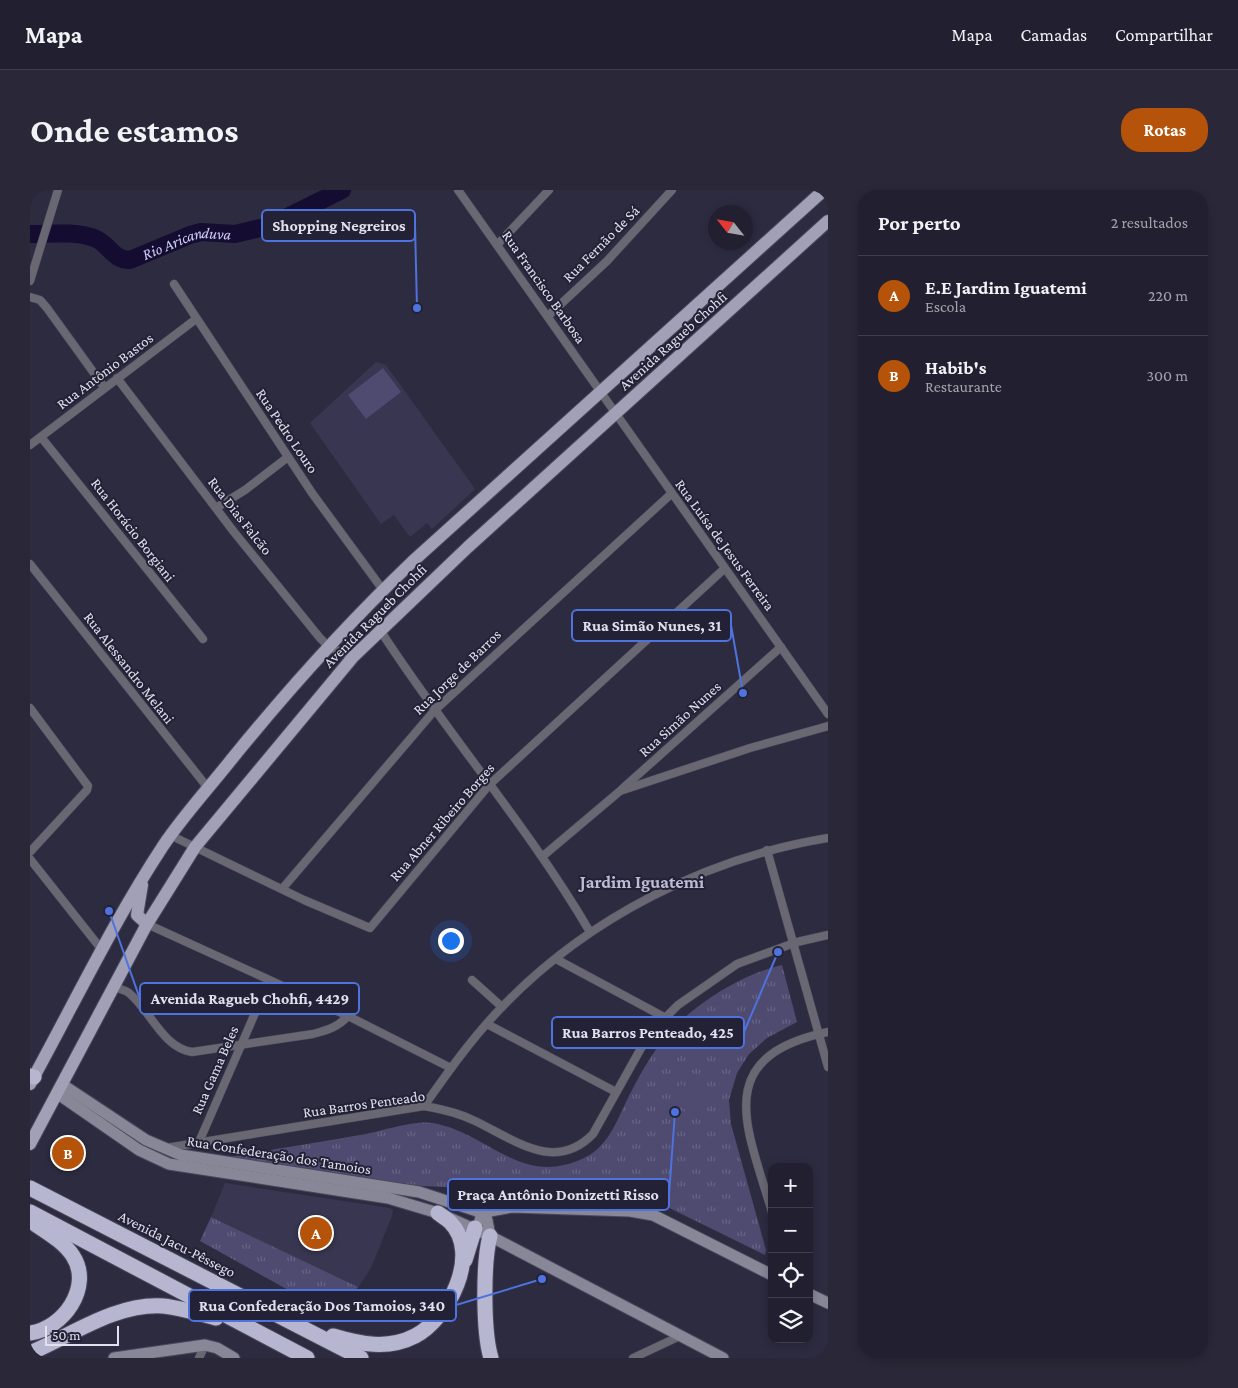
<!DOCTYPE html>
<html lang="pt">
<head>
<meta charset="utf-8">
<style>
  body { margin:0; font-family:"Crimson Pro",serif; background:#2a2838; color:#f1f3f6 }
  .controls { position:absolute; right:15px; bottom:15px; display:grid; overflow:hidden; border-radius:10px; box-shadow:0 2px 8px #0003 }
  .controls button { width:45px; height:45px; display:grid; place-items:center; padding:0; border:0; border-bottom:1px solid #3f3e4c; background:#222030; color:#f1f3f6; font:25px sans-serif }
  .compass { position:absolute; left:678px; top:15px; width:45px; height:45px; border-radius:50%; background:#222030; box-shadow:0 2px 8px #0003; rotate:301deg }
  .scale { position:absolute; left:15px; bottom:12px; width:74px; box-sizing:border-box; padding-left:5px; border:2px solid #e1e0ee; border-top:0; font-size:14px; line-height:18px; white-space:nowrap; color:#e1e0ee; -webkit-text-stroke:4px #232135; paint-order:stroke }
  .you { position:absolute; left:420px; top:750px; width:18px; height:18px; margin:-12px; border:4px solid #fff; border-radius:50%; background:#1a73e8; box-shadow:0 0 0 8px #1a73e833 }
  .badge { display:grid; place-items:center; width:32px; height:32px; border-radius:50%; background:#b45309; color:#fff; font-size:16px; font-weight:700 }
  .pin { position:absolute; translate:-50% -50%; border:2px solid #fff; box-shadow:0 1px 5px #0006 }
  .list { margin:0; padding:0; list-style:none }
  h2 { display:flex; justify-content:space-between; align-items:center; height:65px; margin:0; padding:0 20px; font-size:21px }
  h2 small { font-size:16px; font-weight:400; color:#a2a3ab }
  .list li { display:grid; grid-template-columns:32px 1fr auto; gap:15px; align-items:center; box-sizing:border-box; height:80px; padding:0 20px; border-top:1px solid #3f3e4c }
  .list b { display:block; font-size:19px; white-space:nowrap }
  .list p { margin:0; font-size:16px; white-space:nowrap; color:#a2a3ab }
  .list em { font-size:16px; font-style:normal; color:#a2a3ab }
  .icon { flex:none; width:28px; height:28px; fill:none; stroke:currentColor; stroke-width:2; stroke-linecap:round; stroke-linejoin:round }
  .map { position:relative; flex:none; width:798px; height:1168px; overflow:hidden; border-radius:20px }
  header { display:flex; align-items:center; gap:30px; box-sizing:border-box; height:70px; padding:0 25px; background:#222030; border-bottom:1px solid #3f3e4c }
  header strong { font-size:24px }
  nav { display:flex; gap:28px; margin-inline-start:auto; font-size:18px }
  .intro { display:flex; align-items:center; justify-content:space-between; box-sizing:border-box; height:120px; padding:0 30px }
  h1 { margin:0; font-size:35px }
  .button { padding:12px 22px; border-radius:20px; background:#b45309; color:#fff; font-size:18px; font-weight:700 }
  main { display:flex; gap:30px; padding:0 30px }
  aside { flex:1; background:#222030; border-radius:20px; box-shadow:0 2px 8px #0003 }
  .map>svg:first-child { display:block }
  .built { fill:#393651 }
  .park { fill:url(#park-tufts) }
  .pitch { fill:#4e4a70 }
  .lines { fill:none; stroke-linecap:round; stroke-linejoin:round }
  .river { stroke:#140c31; stroke-width:18 }
  .street-casing { stroke:#4a485c; stroke-width:9 }
  .secondary-casing { stroke:#4a485c; stroke-width:13 }
  .primary-casing { stroke:#4a485c; stroke-width:14 }
  .highway-casing { stroke:#4a485c; stroke-width:17 }
  .street { stroke:#686772; stroke-width:8 }
  .secondary { stroke:#888798; stroke-width:11 }
  .primary { stroke:#a1a0b6; stroke-width:12 }
  .highway { stroke:#b7b6d0; stroke-width:15 }
  .labels { text-anchor:middle; dominant-baseline:central; stroke-width:4; stroke-linejoin:round; paint-order:stroke }
  .street-label { font-size:15px; fill:#e1e0ee; stroke:#232135 }
  .water-label { font-size:16px; font-style:italic; fill:#cfcdf8; stroke:#232135 }
  .quarter-label { font-size:18px; font-weight:bold; fill:#bcbbd5; stroke:#232135 }
  .leader { fill:none; stroke:#4e72de; stroke-width:2 }
  .callout-dot { fill:#4e72de; stroke:#232135; stroke-width:2 }
  .callout { fill:#232135; stroke:#4e72de; stroke-width:2 }
  .callout-label { font-size:16px; text-anchor:middle; font-weight:bold; fill:#e1e0ee }
</style>
</head>
<body>
<header>
<strong>Mapa</strong>
<nav><a>Mapa</a><a>Camadas</a><a>Compartilhar</a></nav>
</header>
<div class="intro"><h1>Onde estamos</h1><a class="button">Rotas</a></div>
<main>
<div class="map">
<svg width="798" height="1168" viewBox="0 0 798 1168">
  <defs>
    <pattern id="park-tufts" width="24" height="20" patternUnits="userSpaceOnUse" patternTransform="scale(1.25)"><rect width="24" height="20" fill="#4e4a70"/><path d="M3 7l-1-3M5 7V3M7 7l1-3M15 17l-1-3M17 17v-4M19 17l1-3" fill="none" stroke="#676485"/></pattern>
  </defs>
  <rect width="100%" height="100%" fill="#2d2b40"/>
  <!-- built -->
  <g class="built">
    <path d="M346,172l10,3 89,124 -43,40 -5,-6 -17,14 -16,-22 -13,9 -71,-101z"/>
    <path d="M195,993l165,25 3,2 -1,6 -21,52 -13,20 -147,-71z"/>
  </g>
  <!-- park -->
  <g class="park">
    <path d="M752,775l15,57 -30,16 -18,16 -12,19 -8,27 2,24 35,126 -1,5 -118,-58 -244,-12 -174,-28c45,-8 92,-15 137,-23 18,-4 50,-14 67,-11 58,11 88,65 151,35 27,-13 34,-42 47,-66 11,-22 25,-46 42,-63 27,-29 71,-55 109,-64z"/>
    <path d="M181,1027l147,70 -21,30 -137,-76z"/>
  </g>
  <!-- pitch -->
  <g class="pitch">
    <path d="M353,178l18,24 -35,27 -18,-24z"/>
    <path d="M650,894l29,13 -9,19 -29,-13z"/>
  </g>
  <g class="lines">
    <!-- river -->
    <path class="river" id="s1" d="M0,44c19,0 46,-3 64,4 15,5 18,22 36,22l60,-25 11,-3 34,2 34,-8 73,-36"/>
    <defs>
      <g id="street">
        <path d="M428,0l370,524"/>
        <path d="M467,55l52,-55"/>
        <path d="M0,91l28,-91"/>
        <path d="M144,94l138,209 71,97"/>
        <path d="M0,107l10,3 7,8 57,79"/>
        <path d="M518,126l59,-55 65,-71"/>
        <path d="M87,188l117,154 86,106 9,9 24,10"/>
        <path d="M11,247l162,202"/>
        <path d="M0,255l166,-126"/>
        <path d="M186,318l29,-18 43,-33"/>
        <path d="M0,374l178,224"/>
        <path d="M350,440c67,104 148,196 210,302"/>
        <path d="M0,518l58,78 -1,4 -57,62"/>
        <path d="M592,599l159,-142"/>
        <path d="M140,645l134,65 66,28 119,-143 235,-216"/>
        <path d="M737,660l61,217"/>
        <path d="M513,666l77,-65 130,-43 78,-22"/>
        <path d="M0,669l72,91"/>
        <path d="M252,699l152,-178 237,-217"/>
        <path d="M117,734l201,92 103,52"/>
        <path d="M526,769l108,58"/>
        <path d="M442,790l30,27"/>
        <path d="M85,797c4,2 10,3 14,6 21,17 34,55 63,59l121,-18c15,-4 25,-7 35,-18"/>
        <path d="M457,834l129,68"/>
        <path d="M394,916c24,-34 48,-68 77,-98 86,-90 205,-150 327,-170"/>
        <path d="M169,952l70,-161"/>
        <path d="M136,958l258,-42c18,3 35,7 51,15 40,19 80,52 118,13l56,-100 29,-29 59,-41 60,-22 31,-7"/>
        <path d="M742,1022c-25,-85 -62,-155 56,-180"/>
        <path d="M169,1168l6,-13"/>
        <path d="M603,1168l47,-22"/>
      </g>
      <g id="secondary">
        <path d="M33,895l83,55 35,15 238,37 58,19 10,9 3,16"/>
        <path d="M28,904l81,56 30,14 219,34 50,15 52,23 233,122"/>
        <path d="M450,1030l10,-9 22,-4 118,4 23,4 119,60"/>
        <path d="M779,1104l19,9"/>
        <path d="M84,1168l91,-13 12,3 17,10"/>
      </g>
      <g id="primary">
        <path d="M112,695l-5,30 10,9"/>
        <path d="M0,894c44,-80 83,-162 133,-238 20,-30 45,-57 68,-86 56,-69 116,-136 181,-198l412,-372"/>
        <path d="M0,954l117,-220 48,-77 158,-190 115,-110 360,-326"/>
      </g>
      <g id="highway">
        <path d="M0,886l4,1"/>
        <path d="M0,998l331,170"/>
        <path d="M0,1022l277,146"/>
        <path d="M460,1046c-7,26 -7,96 1,122"/>
        <path d="M435,1070l10,-32"/>
        <path d="M0,1143c33,-4 63,-46 43,-77 -9,-14 -25,-23 -38,-32"/>
        <path d="M303,1146c27,8 55,14 82,0 33,-17 67,-82 35,-114 -3,-3 -8,-6 -12,-9"/>
        <path d="M0,1163c42,-18 86,-50 133,-47 18,2 35,7 53,12"/>
      </g>
    </defs>
    <!-- street casing -->
    <use href="#street" class="street-casing"/>
    <!-- secondary casing -->
    <use href="#secondary" class="secondary-casing"/>
    <!-- primary casing -->
    <use href="#primary" class="primary-casing"/>
    <!-- highway casing -->
    <use href="#highway" class="highway-casing"/>
    <!-- street -->
    <use href="#street" class="street"/>
    <!-- secondary -->
    <use href="#secondary" class="secondary"/>
    <!-- primary -->
    <use href="#primary" class="primary"/>
    <!-- highway -->
    <use href="#highway" class="highway"/>
  </g>
  <g class="labels">
    <!-- street labels -->
    <g class="street-label">
      <text transform="translate(571 54) rotate(-45)">Rua Fernão de Sá</text>
      <text transform="translate(514 97) rotate(55)">Rua Francisco Barbosa</text>
      <text transform="translate(643 151) rotate(-42)">Avenida Ragueb Chohfi</text>
      <text transform="translate(75 181) rotate(-37)">Rua Antônio Bastos</text>
      <text transform="translate(257 241) rotate(56)">Rua Pedro Louro</text>
      <text transform="translate(210 326) rotate(52)">Rua Dias Falcão</text>
      <text transform="translate(103 340) rotate(52)">Rua Horácio Borgiani</text>
      <text transform="translate(695 355) rotate(54)">Rua Luísa de Jesus Ferreira</text>
      <text transform="translate(345 426) rotate(-45)">Avenida Ragueb Chohfi</text>
      <text transform="translate(99 478) rotate(52)">Rua Alessandro Melani</text>
      <text transform="translate(427 482) rotate(-44)">Rua Jorge de Barros</text>
      <text transform="translate(650 529) rotate(-42)">Rua Simão Nunes</text>
      <text transform="translate(412 632) rotate(-49)">Rua Abner Ribeiro Borges</text>
      <text transform="translate(185 880) rotate(-66)">Rua Gama Beles</text>
      <text transform="translate(334 914) rotate(-8)">Rua Barros Penteado</text>
      <text transform="translate(249 965) rotate(9)">Rua Confederação dos Tamoios</text>
      <text transform="translate(147 1054) rotate(27)">Avenida Jacu-Pêssego</text>
    </g>
    <!-- water labels -->
    <g class="water-label">
      <text stroke="none"><textPath href="#s1" startOffset="168">Rio Aricanduva</textPath></text>
    </g>
    <!-- quarter labels -->
    <g class="quarter-label">
      <text x="612" y="692">Jardim Iguatemi</text>
    </g>
  </g>
  <!-- callouts -->
  <path class="leader" d="M387 118L385 35M713 503L701 435M79 721L110 809M748 762L714 842M645 922L639 1005M512 1089L426 1115"/>
  <g class="callout-dot">
    <circle cx="387" cy="118" r="5"/>
    <circle cx="713" cy="503" r="5"/>
    <circle cx="79" cy="721" r="5"/>
    <circle cx="748" cy="762" r="5"/>
    <circle cx="645" cy="922" r="5"/>
    <circle cx="512" cy="1089" r="5"/>
  </g>
  <g class="callout">
    <rect x="232" y="20" width="153" height="31" rx="5"/>
    <rect x="542" y="420" width="159" height="31" rx="5"/>
    <rect x="110" y="793" width="219" height="31" rx="5"/>
    <rect x="522" y="827" width="192" height="31" rx="5"/>
    <rect x="418" y="989" width="221" height="31" rx="5"/>
    <rect x="159" y="1100" width="267" height="31" rx="5"/>
  </g>
  <g class="callout-label">
    <text x="309" y="41">Shopping Negreiros</text>
    <text x="622" y="441">Rua Simão Nunes, 31</text>
    <text x="220" y="814">Avenida Ragueb Chohfi, 4429</text>
    <text x="618" y="848">Rua Barros Penteado, 425</text>
    <text x="528" y="1010">Praça Antônio Donizetti Risso</text>
    <text x="292" y="1121">Rua Confederação Dos Tamoios, 340</text>
  </g>
</svg>
<div class="controls">
<button>+</button>
<button>−</button>
<button><svg class="icon" aria-label="locate" viewBox="0 0 24 24"><circle cx="12" cy="12" r="6"/><path d="M12 2v4M12 18v4M2 12h4M18 12h4"/></svg></button>
<button><svg class="icon" aria-label="layers" viewBox="0 0 24 24"><path d="M12 4l9 5-9 5-9-5zM3 14l9 5 9-5"/></svg></button>
</div>
<svg class="compass" viewBox="-18 -18 36 36"><path d="M0-13l5 13h-10z" fill="#e53935"/><path d="M0 13l5-13h-10z" fill="#a2a3ab"/></svg>
<div class="scale">50 m</div>
<div class="you"></div>
<div class="pin badge" style="left:286px;top:1043px">A</div>
<div class="pin badge" style="left:38px;top:963px">B</div>
</div>
<aside>
<h2>Por perto<small>2 resultados</small></h2>
<ul class="list">
<li><span class="badge">A</span><div><b>E.E Jardim Iguatemi</b><p>Escola</p></div><em>220 m</em></li>
<li><span class="badge">B</span><div><b>Habib's</b><p>Restaurante</p></div><em>300 m</em></li>
</ul>
</aside>
</main>
</body>
</html>
